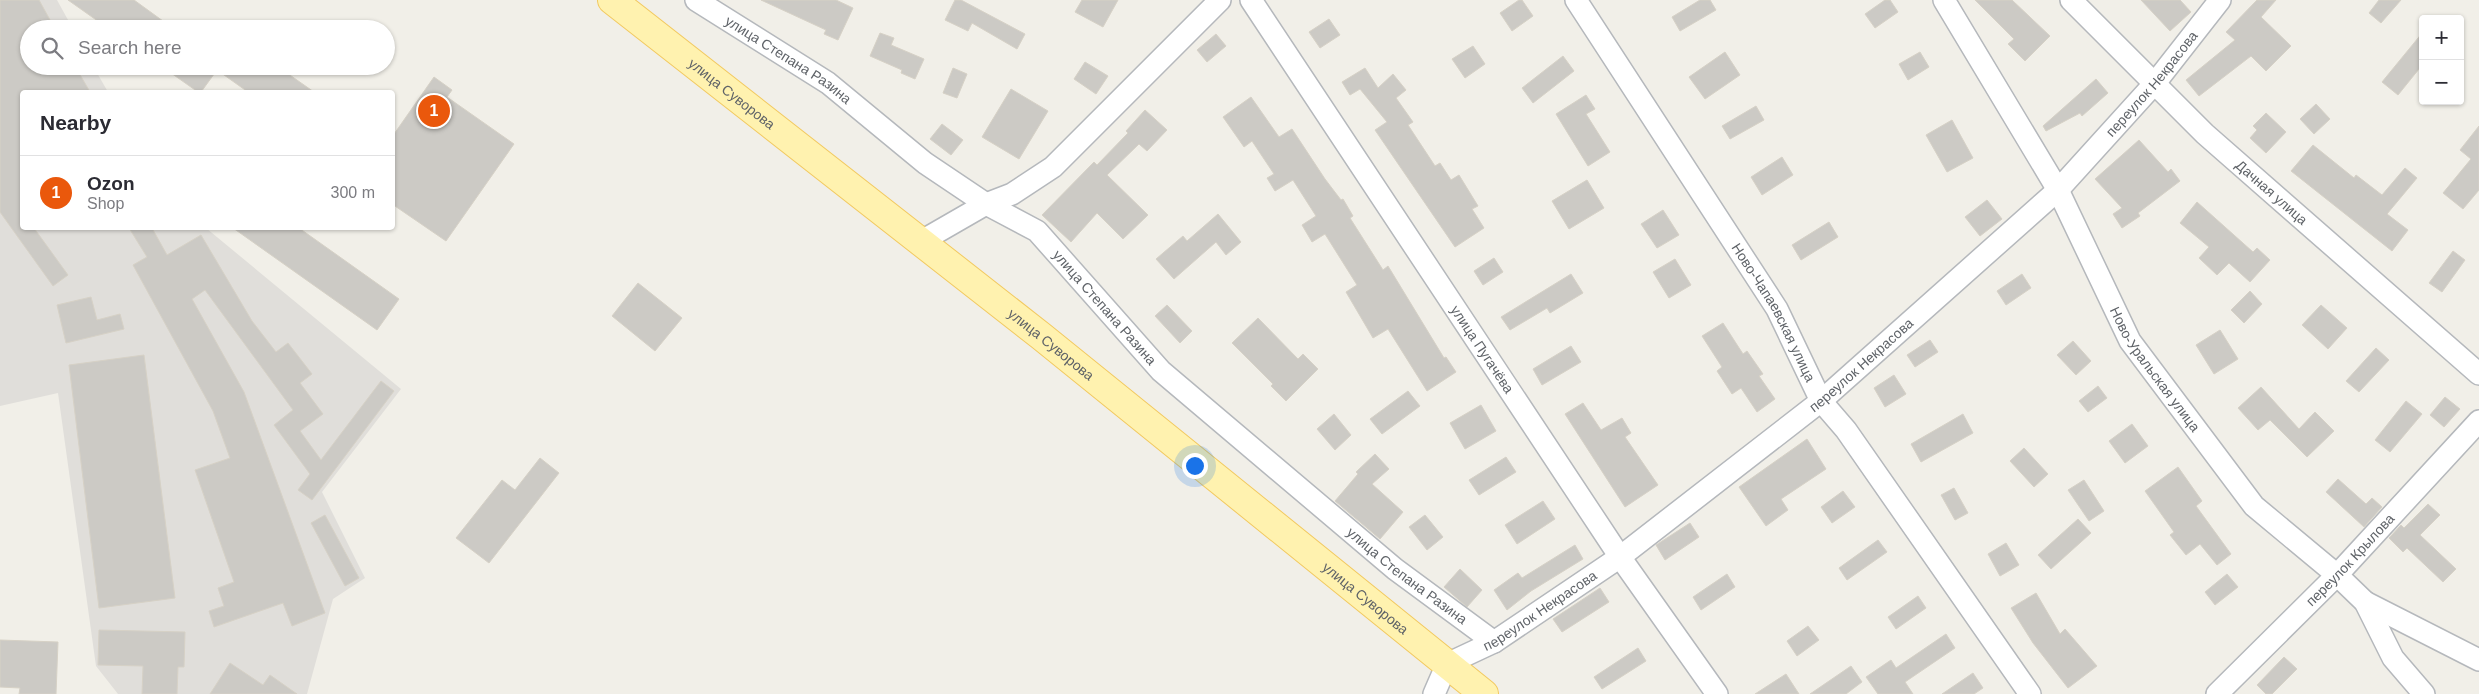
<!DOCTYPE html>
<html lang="en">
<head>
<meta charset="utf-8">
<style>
  body { margin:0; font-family:Helvetica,sans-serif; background:#f2f2f3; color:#2b2b33 }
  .controls { position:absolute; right:15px; top:15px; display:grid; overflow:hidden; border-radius:5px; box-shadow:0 1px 4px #0004 }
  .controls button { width:45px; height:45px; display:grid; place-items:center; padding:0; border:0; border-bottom:1px solid #e1e1e2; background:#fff; color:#2b2b33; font:25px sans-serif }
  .you { position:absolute; left:1194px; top:465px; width:18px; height:18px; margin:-12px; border:4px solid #fff; border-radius:50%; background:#1a73e8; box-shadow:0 0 0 8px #1a73e833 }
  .badge { display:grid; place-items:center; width:32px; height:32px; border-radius:50%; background:#ea580c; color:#fff; font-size:16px; font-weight:700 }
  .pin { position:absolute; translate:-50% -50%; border:2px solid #fff; box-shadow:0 1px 5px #0006 }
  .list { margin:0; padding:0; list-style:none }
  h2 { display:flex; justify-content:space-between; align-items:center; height:65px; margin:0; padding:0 20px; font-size:21px }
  h2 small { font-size:16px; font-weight:400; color:#7c7c81 }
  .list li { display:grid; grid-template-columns:32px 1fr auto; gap:15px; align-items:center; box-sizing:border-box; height:75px; padding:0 20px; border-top:1px solid #e1e1e2 }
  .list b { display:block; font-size:19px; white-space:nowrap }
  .list p { margin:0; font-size:16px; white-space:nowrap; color:#7c7c81 }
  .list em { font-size:16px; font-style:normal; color:#7c7c81 }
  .icon { flex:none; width:28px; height:28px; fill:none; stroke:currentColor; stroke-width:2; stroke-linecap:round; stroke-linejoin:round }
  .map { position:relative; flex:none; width:2479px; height:694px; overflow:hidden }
  .search { position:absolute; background:#fff; box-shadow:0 1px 4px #0004; left:20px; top:20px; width:375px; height:55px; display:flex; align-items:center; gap:12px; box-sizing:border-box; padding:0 18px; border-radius:28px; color:#7c7c81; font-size:19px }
  .panel { position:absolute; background:#fff; box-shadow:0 1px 4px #0004; left:20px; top:90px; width:375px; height:140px; border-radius:5px }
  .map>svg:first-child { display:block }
  .industrial { fill:#e0deda }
  .building { fill:#cccac5; stroke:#d6d1c6 }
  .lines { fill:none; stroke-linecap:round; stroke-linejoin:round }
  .minor-casing { stroke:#b5b8bc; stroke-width:24 }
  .major-casing { stroke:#f2c960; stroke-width:30 }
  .minor { stroke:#fff; stroke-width:21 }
  .major { stroke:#fff2af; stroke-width:28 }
  .labels { text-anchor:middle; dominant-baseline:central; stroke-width:4; stroke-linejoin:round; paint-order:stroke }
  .street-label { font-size:14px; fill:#5f6368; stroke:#fff }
</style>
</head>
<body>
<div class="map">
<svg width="2479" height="694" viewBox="0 0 2479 694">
  <rect width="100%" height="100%" fill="#f1efe8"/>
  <!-- industrial -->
  <path class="industrial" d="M0,0h57l16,29h-44v37h64l15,26h-86v136h184l195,161 -79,103 43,86 -32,21 -26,95h-189l-22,-28 -38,-273 -58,13z"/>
  <!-- building -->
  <g class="building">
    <path d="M0,0h39l16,29h-26v37h46l15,26h-68v136h12l34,47 -15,11 -53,-74z"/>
    <path d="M68,0h66l40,29h-65z"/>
    <path d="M761,0h75l17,8 -15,32 -14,-6 2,-4z"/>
    <path d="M955,0h6l64,34 -8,15 -45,-26 -4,8 -23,-11z"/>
    <path d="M1082,0h36l-15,27 -28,-15z"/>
    <path d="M1519,0h3l11,16 -21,15 -12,-18z"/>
    <path d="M1700,0h10l6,10 -36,21 -8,-14z"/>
    <path d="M1885,0h5l8,12 -23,16 -10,-14z"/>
    <path d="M1975,0h37l38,36 -25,25 -17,-17 6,-5z"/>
    <path d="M2141,0h39l11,12 -21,19z"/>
    <path d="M2257,0h19l-15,17 30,29 -25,25 -15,-15 -52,40 -13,-16 49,-40 -9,-8z"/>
    <path d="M2379,0h22l-20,23 -12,-10z"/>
    <path d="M1329,19l11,16 -20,13 -11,-16z"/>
    <path d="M2423,32v32l-25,31 -16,-13z"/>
    <path d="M880,33l14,5 -3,7 33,14 -9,20 -14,-6 1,-3 -32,-14z"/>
    <path d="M1216,34l10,12 -19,16 -10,-12z"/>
    <path d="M1473,46l12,18 -20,14 -13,-19z"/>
    <path d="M1725,52l15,23 -35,24 -16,-22z"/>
    <path d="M1920,52l9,15 -21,13 -9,-16z"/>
    <path d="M1563,56l11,15 -41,32 -11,-15z"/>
    <path d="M1085,62l23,14 -12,18 -22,-15z"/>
    <path d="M161,66h116l37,26h-66l-31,-22 -16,22h-3z"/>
    <path d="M953,68l14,6 -10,24 -14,-5z"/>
    <path d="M1365,68l13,20 15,-14 13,16 -10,8 17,24 -5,3 27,41 5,-3 11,17 8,-5 19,31 -6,3 12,19 -29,19 -80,-117 12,-8 -27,-33 -10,6 -8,-13z"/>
    <path d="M434,77l18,13 -5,7 67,47 -68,97 -54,-37v-67z"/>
    <path d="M2096,79l12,14 -26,23 -2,-3 -34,18 -3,-5z"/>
    <path d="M1011,89l37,22 -29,48 -37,-22z"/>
    <path d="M1586,95l9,14 -9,5 24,38 -22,14 -32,-52z"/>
    <path d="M1251,97l28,40 13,-8 33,50 16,21 2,-1 10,17 -3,2 33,52 5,-4 56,92 2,-1 10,15 -29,19 -39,-62 -15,9 -27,-46 11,-7 -32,-51 -13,8 -10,-17 14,-9 -23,-36 -18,11 -8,-13 7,-4 -22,-33 -8,6 -21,-30z"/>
    <path d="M2316,104l14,15 -16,15 -14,-15z"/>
    <path d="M1756,106l8,14 -34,19 -8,-13z"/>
    <path d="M1145,110l22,20 -20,21 -8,-7 -32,31 41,40 -25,24 -26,-26 -26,29 -29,-27 52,-53 3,3 31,-32 -2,-2z"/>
    <path d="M2266,113l20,19 -20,21 -16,-15 7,-8 -4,-4z"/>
    <path d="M1952,120l21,38 -26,14 -21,-37z"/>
    <path d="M942,124l21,16 -12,15 -21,-16z"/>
    <path d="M2479,126v64l-16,19 -20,-16 28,-34 -11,-9z"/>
    <path d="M2139,140l29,32 3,-3 9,12 -42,32 2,3 -18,12 -9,-14 9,-6 -27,-29z"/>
    <path d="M2313,145l41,33 2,-3 26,20 23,-27 12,10 -30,36 21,16 -16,21 -101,-80z"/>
    <path d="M1782,157l11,18 -31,20 -11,-18z"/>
    <path d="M1587,180l17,28 -35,21 -17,-28z"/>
    <path d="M1987,200l15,19 -22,17 -15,-19z"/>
    <path d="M2197,202l56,50 4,-4 13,12 -20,22 -21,-19 -12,12 -18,-17 10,-11 -29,-24z"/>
    <path d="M1663,210l16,25 -22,13 -16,-24z"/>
    <path d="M1218,214l23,28 -15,13 -10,-13 -42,37 -18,-20 27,-23 4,5z"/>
    <path d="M1829,222l9,15 -37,23 -9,-15z"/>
    <path d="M129,228h23l15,27 34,-20 51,86 24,31 12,-9 24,31 -12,9 23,31 -23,17 21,29 60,-79 13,10 -82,109 -14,-10 12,-16 -36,-49 19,-15 -88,-120 -13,9 52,93 81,221 -33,13 -9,-23 -69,24 -5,-16 15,-5 -6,-18 16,-6 -39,-112 35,-12 -17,-47 -80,-146 14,-8z"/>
    <path d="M233,228h66l100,71 -22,31z"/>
    <path d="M2453,251l12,9 -23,32 -13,-9z"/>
    <path d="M1494,258l9,14 -20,13 -9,-14z"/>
    <path d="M1675,259l16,26 -22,13 -16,-26z"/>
    <path d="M1571,274l12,19 -33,20 -3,-5 -37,22 -9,-13z"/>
    <path d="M2022,274l9,14 -25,17 -9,-14z"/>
    <path d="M638,283l44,35 -27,33 -43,-35z"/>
    <path d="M2250,291l12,13 -18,19 -13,-13z"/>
    <path d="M91,297l6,23 23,-6 4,15 -58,14 -9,-38z"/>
    <path d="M1167,305l25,26 -12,12 -25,-27z"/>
    <path d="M2321,305l26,23 -19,21 -26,-24z"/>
    <path d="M1258,318l40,41 5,-5 15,15 -32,32 -15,-15 2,-2 -41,-41z"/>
    <path d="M1723,323l20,31 4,-3 16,23 -4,2 16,23 -18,13 -16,-24 -9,6 -15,-23 5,-4 -20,-31z"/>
    <path d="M2220,330l18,29 -24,15 -18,-29z"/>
    <path d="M1930,340l8,12 -23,15 -8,-12z"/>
    <path d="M2073,341l18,20 -15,14 -19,-20z"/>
    <path d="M1571,346l10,16 -39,23 -9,-16z"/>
    <path d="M2376,348l13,12 -30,32 -13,-11z"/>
    <path d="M144,355l31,243 -76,10 -30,-243z"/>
    <path d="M1894,375l12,19 -21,13 -11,-19z"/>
    <path d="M2098,386l9,12 -19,14 -9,-11z"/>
    <path d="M2261,387l38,42 16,-17 19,19 -27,26 -37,-37 -12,10 -20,-22z"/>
    <path d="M1408,391l12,15 -38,28 -12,-15z"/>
    <path d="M2445,397l15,12 -16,18 -14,-12z"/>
    <path d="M2406,401l16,13 -32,38 -15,-12z"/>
    <path d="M1583,403l18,27 21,-12 9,15 -6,4 33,48 -33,22 -60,-93z"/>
    <path d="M1481,405l15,26 -31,18 -15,-26z"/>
    <path d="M1334,414l17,21 -16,15 -18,-21z"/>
    <path d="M1963,414l10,19 -52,29 -10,-18z"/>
    <path d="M2132,424l16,22 -23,17 -16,-22z"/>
    <path d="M1807,439l19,30 -45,30 7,11 -22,16 -27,-39z"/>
    <path d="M2024,448l24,26 -14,13 -24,-26z"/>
    <path d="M1375,454l14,15 -17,15 31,28 -23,27 -45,-38 23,-27 -2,-2z"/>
    <path d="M1506,457l10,15 -37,23 -10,-15z"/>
    <path d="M540,458l19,15 -70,90 -33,-25 46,-58 13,10z"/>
    <path d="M2178,467l24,34 -6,5 35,48 -14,11 -17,-21 -14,11 -16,-20 4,-3 -29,-41z"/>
    <path d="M2338,479l28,25 6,-6 10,9 -18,20 -38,-35z"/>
    <path d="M2084,480l20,31 -15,10 -21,-31z"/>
    <path d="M1954,488l14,25 -13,7 -14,-25z"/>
    <path d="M1843,491l12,16 -23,16 -11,-16z"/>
    <path d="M1543,501l12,18 -38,25 -12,-19z"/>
    <path d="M2428,504l12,11 -20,20 36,34 -13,13 -36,-34 -4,4 -14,-14 12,-13 3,3z"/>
    <path d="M325,515l34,63 -14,8 -34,-63z"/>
    <path d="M1425,515l18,22 -16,13 -18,-23z"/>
    <path d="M2078,519l13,14 -40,36 -13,-14z"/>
    <path d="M1690,523l9,14 -34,23 -9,-15z"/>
    <path d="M1878,540l9,12 -40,28 -8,-12z"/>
    <path d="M2006,543l13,22 -19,11 -12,-22z"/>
    <path d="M1575,545l8,14 -52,32 -24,19 -13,-20 24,-17 4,5z"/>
    <path d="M1460,569l22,21 -15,17 -23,-20z"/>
    <path d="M1727,574l8,13 -34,23 -8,-13z"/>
    <path d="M2227,574l11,13 -23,18 -10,-13z"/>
    <path d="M1600,588l9,14 -47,30 -9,-13z"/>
    <path d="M2036,593l24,41 5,-5 32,37 -29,22 -35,-45 -22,-35z"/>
    <path d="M1918,596l8,12 -30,21 -8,-12z"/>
    <path d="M1808,626l11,14 -22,16 -10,-15z"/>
    <path d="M99,630l86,2 -1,35h-6l-1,27h-35l1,-28 -45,-1z"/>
    <path d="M1946,634l9,14 -50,34 8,12h-35l-12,-17 25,-17 5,8z"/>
    <path d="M0,640l58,2 -2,52h-37l1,-6 -20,-1z"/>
    <path d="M1638,648l8,13 -44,28 -8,-12z"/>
    <path d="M2284,657l13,12 -25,25h-6l-9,-9z"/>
    <path d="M230,663l33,22 7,-10 27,19h-87z"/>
    <path d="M1851,666l11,16 -16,12h-36z"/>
    <path d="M1973,673l10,15 -9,6h-32z"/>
    <path d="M1786,674l13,20h-44z"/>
  </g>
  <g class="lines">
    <defs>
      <g id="minor">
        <path id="s1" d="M696,0l132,83 97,80 61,41 51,27 124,140 234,198 99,73"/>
        <path id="s2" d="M1251,0l369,557 97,137"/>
        <path id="s3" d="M1576,0l201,309 44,92 25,29 184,264"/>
        <path id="s4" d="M1944,0l114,190 72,151 124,165 83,69 28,27 28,56 31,36"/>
        <path id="s5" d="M2071,0l134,134 274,240"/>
        <path d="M920,242l66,-38 26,-10 41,-27 167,-167"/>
        <path d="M2365,602l114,58"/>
        <path id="s6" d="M1434,694l13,-30 47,-22 126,-85 201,-156 237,-211 97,-107 65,-83"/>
        <path id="s7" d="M2217,694l120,-119 142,-154"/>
      </g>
      <g id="major">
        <path id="s8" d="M612,0l429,336 443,358"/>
      </g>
    </defs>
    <!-- minor casing -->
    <use href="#minor" class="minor-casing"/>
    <!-- major casing -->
    <use href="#major" class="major-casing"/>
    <!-- minor -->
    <use href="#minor" class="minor"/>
    <!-- major -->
    <use href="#major" class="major"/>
  </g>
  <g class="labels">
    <!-- street labels -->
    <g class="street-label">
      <text stroke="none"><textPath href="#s1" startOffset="110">улица Степана Разина</textPath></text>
      <text stroke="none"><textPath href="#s6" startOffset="950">переулок Некрасова</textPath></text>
      <text stroke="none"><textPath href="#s8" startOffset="152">улица Суворова</textPath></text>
      <text stroke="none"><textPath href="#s5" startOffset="278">Дачная улица</textPath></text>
      <text stroke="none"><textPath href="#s1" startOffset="515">улица Степана Разина</textPath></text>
      <text stroke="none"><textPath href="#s3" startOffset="370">Ново-Чапаевская улица</textPath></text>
      <text stroke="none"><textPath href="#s8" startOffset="558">улица Суворова</textPath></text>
      <text stroke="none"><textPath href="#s2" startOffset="419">улица Пугачёва</textPath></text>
      <text stroke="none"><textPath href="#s6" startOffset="545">переулок Некрасова</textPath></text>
      <text stroke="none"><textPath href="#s4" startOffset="426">Ново-Уральская улица</textPath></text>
      <text stroke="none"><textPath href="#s7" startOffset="189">переулок Крылова</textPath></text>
      <text stroke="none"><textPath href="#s1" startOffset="920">улица Степана Разина</textPath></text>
      <text stroke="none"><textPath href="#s8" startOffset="962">улица Суворова</textPath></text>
      <text stroke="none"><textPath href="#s6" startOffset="140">переулок Некрасова</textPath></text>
    </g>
  </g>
</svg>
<div class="controls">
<button>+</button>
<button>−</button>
</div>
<div class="you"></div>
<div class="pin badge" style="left:434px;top:111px">1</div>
<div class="search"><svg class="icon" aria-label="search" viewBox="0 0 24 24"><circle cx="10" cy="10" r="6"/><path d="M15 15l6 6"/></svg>Search here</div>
<section class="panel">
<h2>Nearby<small></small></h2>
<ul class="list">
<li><span class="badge">1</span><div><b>Ozon</b><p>Shop</p></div><em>300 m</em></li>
</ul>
</section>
</div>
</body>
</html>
